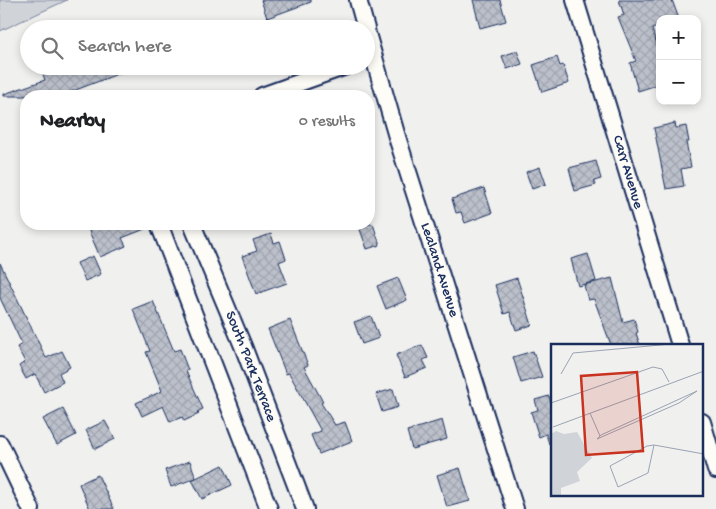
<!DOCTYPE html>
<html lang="en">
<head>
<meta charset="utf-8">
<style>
  body { margin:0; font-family:"Gochi Hand",sans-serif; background:#f2f2f2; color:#202124 }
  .controls { position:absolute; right:15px; top:15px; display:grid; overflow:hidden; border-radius:10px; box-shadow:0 2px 8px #0003 }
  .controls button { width:45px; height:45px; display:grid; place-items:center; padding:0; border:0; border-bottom:1px solid #e0e0e0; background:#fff; color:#202124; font:25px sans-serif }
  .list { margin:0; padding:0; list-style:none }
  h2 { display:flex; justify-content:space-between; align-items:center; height:65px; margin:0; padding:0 20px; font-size:21px }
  h2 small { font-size:16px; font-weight:400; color:#757577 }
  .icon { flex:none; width:28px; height:28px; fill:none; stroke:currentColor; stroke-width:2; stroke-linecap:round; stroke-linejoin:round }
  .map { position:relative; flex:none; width:716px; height:509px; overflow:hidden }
  .search { position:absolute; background:#fff; box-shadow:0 2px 8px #0003; left:20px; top:20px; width:355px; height:55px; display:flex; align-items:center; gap:12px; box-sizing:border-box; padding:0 18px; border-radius:28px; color:#757577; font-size:19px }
  .panel { position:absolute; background:#fff; box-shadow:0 2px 8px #0003; left:20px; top:90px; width:355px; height:140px; border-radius:20px }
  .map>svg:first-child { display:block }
  .park { fill:#d0d3d8; stroke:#76819b }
  .building { fill:url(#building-cross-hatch); stroke:#1b2f5e }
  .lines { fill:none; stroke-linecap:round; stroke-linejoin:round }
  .street-casing { stroke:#1b2f5e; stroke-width:20 }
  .street { stroke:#fdfcf7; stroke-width:16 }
  .labels { text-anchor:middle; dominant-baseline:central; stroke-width:4; stroke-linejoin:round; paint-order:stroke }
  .street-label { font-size:15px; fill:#1b2f5e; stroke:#fdfcf7 }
  .inset-road { fill:none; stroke:#9ba3b4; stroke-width:1 }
  .view { fill:#c8321e; fill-opacity:0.15; stroke:#c8321e; stroke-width:2.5 }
  .inset-edge { fill:none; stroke:#1b2f5e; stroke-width:2.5 }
</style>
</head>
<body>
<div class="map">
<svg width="716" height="509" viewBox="0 0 716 509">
  <defs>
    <pattern id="building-cross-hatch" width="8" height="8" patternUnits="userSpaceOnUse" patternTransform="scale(1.25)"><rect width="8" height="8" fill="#bbc0ca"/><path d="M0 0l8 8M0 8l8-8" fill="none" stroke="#a0a5b0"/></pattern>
  </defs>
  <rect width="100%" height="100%" fill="#f0f0ee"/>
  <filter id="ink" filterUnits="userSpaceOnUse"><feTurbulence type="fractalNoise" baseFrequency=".02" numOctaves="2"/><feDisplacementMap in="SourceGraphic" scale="10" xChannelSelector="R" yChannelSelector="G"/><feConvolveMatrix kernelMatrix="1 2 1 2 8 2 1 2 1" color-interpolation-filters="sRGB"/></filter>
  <g filter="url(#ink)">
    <!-- park -->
    <path class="park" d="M0,0h67l-67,31z"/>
    <!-- building -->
    <g class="building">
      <path d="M261,0h50v2l-44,16z"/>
      <path d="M473,0h27l6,21 -26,7z"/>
      <path d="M619,0h53l7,19h-19v7l-8,3 8,26v29l-22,7 -8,-28 6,-2 -18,-44 6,-2z"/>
      <path d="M517,51l5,13 -15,5 -5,-13z"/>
      <path d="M557,57l3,9 3,-1 6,18 -27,9 -9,-27z"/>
      <path d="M40,66h96v1l-76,29h-56v-2l41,-14z"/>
      <path d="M675,123l1,5 10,-2 3,16h-3l5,25 -10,2 3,17 -18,3 -12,-61z"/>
      <path d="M596,161l5,18 -7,2 2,4 -21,6 -6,-23z"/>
      <path d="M540,167l6,17 -14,5 -6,-17z"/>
      <path d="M484,188l8,25 -27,10 -4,-11 -5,1 -4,-14z"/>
      <path d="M86,224h63l1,3 -28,11 4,8 -26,11z"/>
      <path d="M358,224h15l7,21 -13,4z"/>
      <path d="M271,234l3,9 6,-2 6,18 -7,3 8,21 -31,11 -14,-38 15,-5 -4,-11z"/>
      <path d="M588,254l8,27 -18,5 -7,-27z"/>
      <path d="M93,256l8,18 -16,7 -8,-18z"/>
      <path d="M0,263l46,95 16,-7 8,16 -11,6 4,9 -19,10 -9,-18 -9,5 -7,-13 6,-4 -8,-15 5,-3 -22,-46z"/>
      <path d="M398,278l9,22 -21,9 -9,-23z"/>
      <path d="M517,278l15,47 -16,5 -6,-18 -6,2 -9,-29z"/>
      <path d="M612,278l11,44 11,-3 4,13 -2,1 4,12h-29l-17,-46 -6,1 -4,-15z"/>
      <path d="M153,301l21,50 6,-2 8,21 -2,1 17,38 -6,3 2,2 -15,7 -2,-4 -12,5 -7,-16 -21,10 -6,-13 26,-12 -16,-39 4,-1 -17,-42z"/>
      <path d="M371,316l8,22 -17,6 -8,-22z"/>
      <path d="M290,320l18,45 -4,2 19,35 -2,1 14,22 10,-3 6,16 1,3 -33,13 -8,-19 10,-4 -32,-58 -3,1 -18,-45z"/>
      <path d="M422,345l6,13 -5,2 4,8 -22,9 -9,-22z"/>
      <path d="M533,351l9,26 -21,6 -8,-26z"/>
      <path d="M393,389l5,18 -16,5 -6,-18z"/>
      <path d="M549,396l3,9v38l-3,1 -3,-10 -7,3 -8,-25 7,-2 -3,-10z"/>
      <path d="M63,409l13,26 -19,10 -14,-26z"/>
      <path d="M442,420l5,19 -35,10 -5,-18z"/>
      <path d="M105,421l10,18 -20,10 -9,-19z"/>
      <path d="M190,461l6,17 -25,9 -6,-17z"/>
      <path d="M223,465l9,20 -30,14 -10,-19z"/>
      <path d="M460,468l10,33 -23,6 -10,-32z"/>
      <path d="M98,475l16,34h-24l-11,-25z"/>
    </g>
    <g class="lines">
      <defs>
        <g id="street">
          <path d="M358,0l8,29"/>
          <path id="s1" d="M575,0l105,345"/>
          <path id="s2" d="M366,30l31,107 118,372"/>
          <path d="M262,96l84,-30"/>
          <path d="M159,224l110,285"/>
          <path id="s3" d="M192,224l51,122 62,163"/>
          <path d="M702,422l14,48"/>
          <path d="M0,444l31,65"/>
        </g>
      </defs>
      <!-- street casing -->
      <use href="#street" class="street-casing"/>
      <!-- street -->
      <use href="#street" class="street"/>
    </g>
  </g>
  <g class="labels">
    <!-- street labels -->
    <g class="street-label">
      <text stroke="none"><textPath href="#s1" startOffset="180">Carr Avenue</textPath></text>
      <text stroke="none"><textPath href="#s2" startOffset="251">Lealand Avenue</textPath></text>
      <text stroke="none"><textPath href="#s3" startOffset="154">South Park Terrace</textPath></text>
    </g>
  </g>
  <!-- overview -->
  <g transform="translate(551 344)">
    <rect width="152" height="152" fill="#f0f0ee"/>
    <path d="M5,87l8,3 13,-2 15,26 -15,14 3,9 -19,7v8h-10v-62z" fill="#d0d3d8"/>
    <path class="inset-road" d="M10,30l12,-21 98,-9M146,47l-18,12 -82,36 4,-4zM0,59l102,-36 9,2 7,13M39,69l10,23M2,83l151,-56M103,101l-6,28 -30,14 -8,-21 37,-20 7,-1 50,9"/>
    <path class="view" d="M86,28l6,79 -57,4 -5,-79z"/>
    <rect width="152" height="152" class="inset-edge"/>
  </g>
</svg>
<div class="controls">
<button>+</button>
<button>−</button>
</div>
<div class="search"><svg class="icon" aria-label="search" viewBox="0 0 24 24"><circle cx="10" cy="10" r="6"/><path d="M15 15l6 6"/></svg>Search here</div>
<section class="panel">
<h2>Nearby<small>0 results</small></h2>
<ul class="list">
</ul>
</section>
</div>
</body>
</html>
